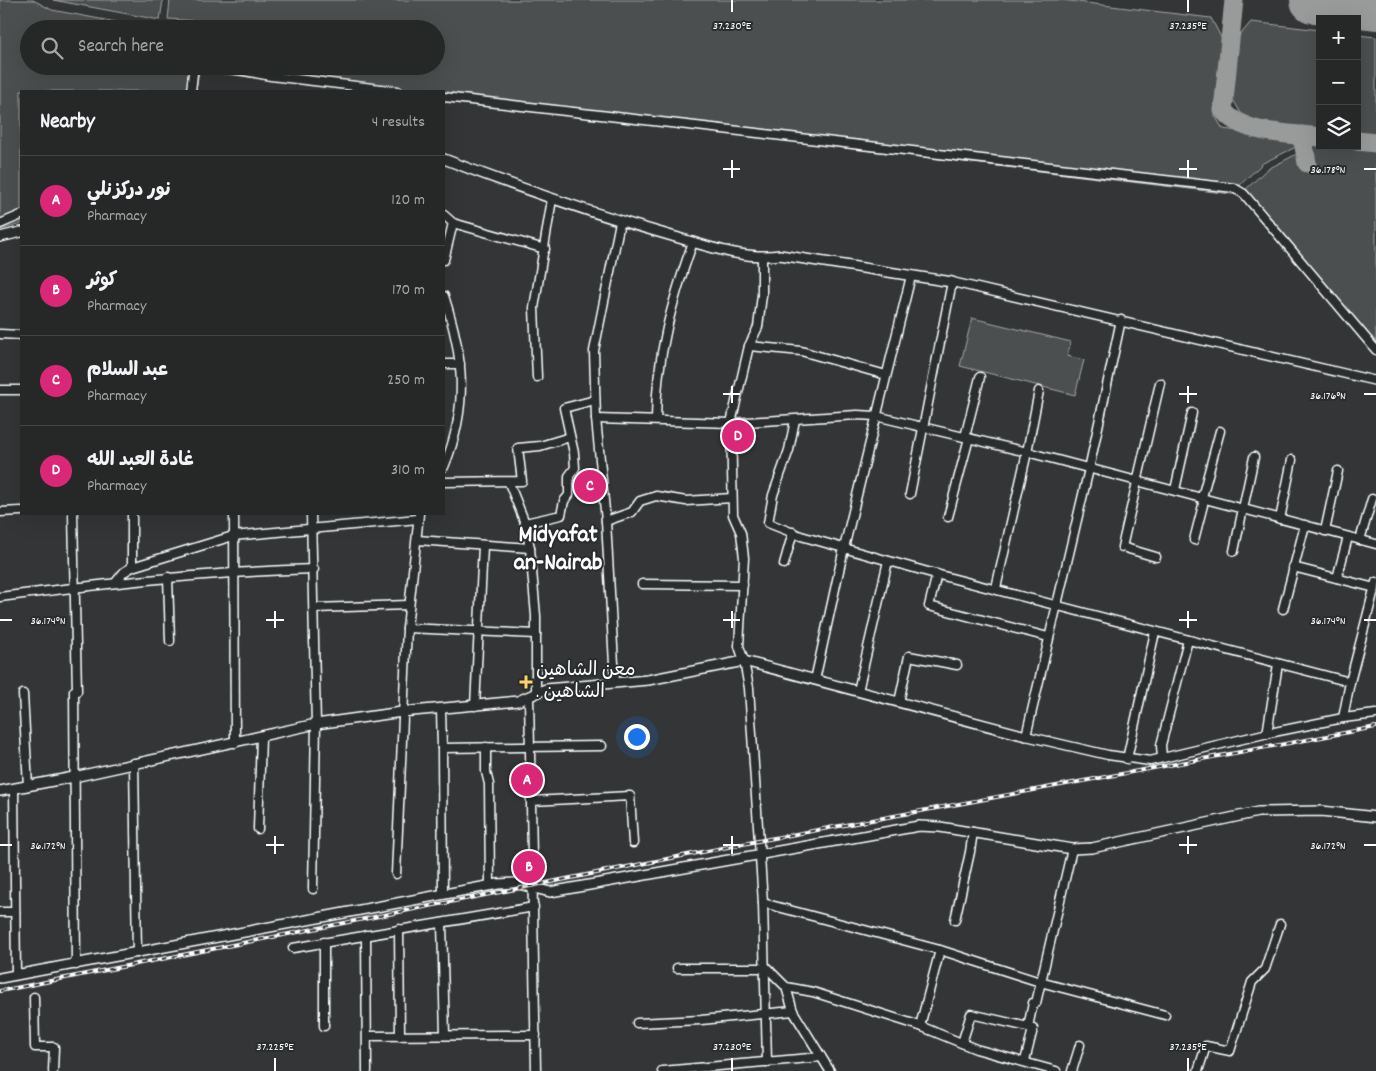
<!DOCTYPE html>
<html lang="en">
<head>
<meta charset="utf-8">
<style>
  body { margin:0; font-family:Dekko,"Playpen Sans Arabic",sans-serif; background:#2e3030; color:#f1f3f6 }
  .controls { position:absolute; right:15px; top:15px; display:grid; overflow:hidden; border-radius:0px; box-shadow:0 5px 20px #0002 }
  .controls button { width:45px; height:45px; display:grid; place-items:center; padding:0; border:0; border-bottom:1px solid #424445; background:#262828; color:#f1f3f6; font:25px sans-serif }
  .you { position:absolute; left:636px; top:736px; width:18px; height:18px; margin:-12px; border:4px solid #fff; border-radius:50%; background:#1a73e8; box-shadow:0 0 0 8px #1a73e833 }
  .badge { display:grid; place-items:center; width:32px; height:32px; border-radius:50%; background:#db2777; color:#fff; font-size:16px; font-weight:700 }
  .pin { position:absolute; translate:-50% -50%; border:2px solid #fff; box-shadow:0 1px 5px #0006 }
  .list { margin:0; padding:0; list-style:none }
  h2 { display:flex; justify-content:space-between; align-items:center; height:65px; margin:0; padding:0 20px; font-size:21px }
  h2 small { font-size:16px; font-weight:400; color:#a4a6a8 }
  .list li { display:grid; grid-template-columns:32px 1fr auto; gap:15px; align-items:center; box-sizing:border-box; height:90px; padding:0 20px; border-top:1px solid #424445 }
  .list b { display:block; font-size:19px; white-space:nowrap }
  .list p { margin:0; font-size:16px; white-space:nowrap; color:#a4a6a8 }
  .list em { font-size:16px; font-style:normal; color:#a4a6a8 }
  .icon { flex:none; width:28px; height:28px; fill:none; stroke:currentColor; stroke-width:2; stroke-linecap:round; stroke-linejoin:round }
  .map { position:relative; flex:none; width:1376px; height:1071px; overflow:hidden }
  .search { position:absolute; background:#262828; box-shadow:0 5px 20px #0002; left:20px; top:20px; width:425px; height:55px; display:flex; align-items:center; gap:12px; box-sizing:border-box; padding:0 18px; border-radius:28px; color:#a4a6a8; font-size:19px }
  .panel { position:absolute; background:#262828; box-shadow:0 5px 20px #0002; left:20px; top:90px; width:425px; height:425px; border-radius:0px }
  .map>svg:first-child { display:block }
  .green { fill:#4c4f50; stroke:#a6a7a8 }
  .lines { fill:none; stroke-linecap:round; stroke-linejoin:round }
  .taxiway { stroke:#999a9a; stroke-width:19 }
  .runway { stroke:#999a9a; stroke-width:46 }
  .minor-casing { stroke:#fff; stroke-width:11 }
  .tertiary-casing { stroke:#fff; stroke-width:12 }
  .minor { stroke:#2a2d2e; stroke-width:8 }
  .tertiary { stroke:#2a2d2e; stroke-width:9 }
  .rail-casing { stroke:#fff; stroke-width:4 }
  .rail { stroke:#2a2d2e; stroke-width:2; stroke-dasharray:5.5; stroke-linecap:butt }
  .ticks { fill:none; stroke:#fff; stroke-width:2 }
  .poi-dot { fill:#ffd166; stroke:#2a2d2e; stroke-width:2 }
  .labels { text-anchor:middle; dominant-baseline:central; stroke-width:4; stroke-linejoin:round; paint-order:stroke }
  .poi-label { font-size:19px; fill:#fff; stroke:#2a2d2e; text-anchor:start }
  .district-label { font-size:24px; font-weight:bold; fill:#fff; stroke:#2a2d2e }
  .ticks-label { font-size:12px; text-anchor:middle; fill:#fff; stroke:#2a2d2e; stroke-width:4; stroke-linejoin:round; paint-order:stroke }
</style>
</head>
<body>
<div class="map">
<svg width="1376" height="1071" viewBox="0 0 1376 1071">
  <rect width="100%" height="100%" fill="#333536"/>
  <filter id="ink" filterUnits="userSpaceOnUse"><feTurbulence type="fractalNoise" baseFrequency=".02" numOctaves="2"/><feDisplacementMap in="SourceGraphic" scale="10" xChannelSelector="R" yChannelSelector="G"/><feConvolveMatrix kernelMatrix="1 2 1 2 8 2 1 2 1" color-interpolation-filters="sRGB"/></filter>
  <g filter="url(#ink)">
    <!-- green -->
    <g class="green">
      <path d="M0,0h33l19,10 101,19h-124v37h162l7,5 1,-5h237v-37h-238v-8l-30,-2 2,-19h891l150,18 13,25 -9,73 8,13 62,8 11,10 -33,16 -23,22v10l26,-25 54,-28v4l56,2v207l-136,-160 -796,-95v-9h-77l-168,-20 -3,20h-175v133l-21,6z"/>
      <path d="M53,0h110l-3,20z"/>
      <path d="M1251,22l69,8v101l-59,-7 -20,-11 -12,-20 5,-51z"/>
      <path d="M1357,35l19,2v100l-19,-2z"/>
      <path d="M972,318l99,24 -4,14 17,4 -9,35 -115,-29z"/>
    </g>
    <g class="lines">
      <!-- taxiway -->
      <g class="taxiway">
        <path d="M1234,0l-11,110c18,25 67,23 97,27"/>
        <path d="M1302,135l5,28"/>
        <path d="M1357,141l19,2"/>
      </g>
      <!-- runway -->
      <path class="runway" d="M1313,0l63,7"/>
      <defs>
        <g id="minor">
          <path d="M218,66l53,10 127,15"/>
          <path d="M191,91l2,-18 4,-7"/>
          <path d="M444,97l790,91 10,6 132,156"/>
          <path d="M444,215l9,8 92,26"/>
          <path d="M0,224l21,-9"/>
          <path d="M762,257v38l-4,32 -9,19 -18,77 2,92 8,18 3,25 -5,88 5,15 5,27 14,215 4,159"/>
          <path d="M444,260l9,-37"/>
          <path d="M444,296c20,61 25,110 0,171"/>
          <path d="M1121,320l-32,149 -63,267 82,19 42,6 114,-27 79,-16 33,-4"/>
          <path d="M0,334l21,1"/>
          <path d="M749,346l52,5 85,24"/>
          <path d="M444,364h16"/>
          <path d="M537,377l-3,-69 18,-109"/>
          <path d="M0,390h21"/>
          <path d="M596,419l135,4 126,-8 19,1 151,36 349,92"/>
          <path d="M656,420c0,-63 16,-119 37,-178"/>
          <path d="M795,420l-6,30 -16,45 -5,28 33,13 127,36 422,110 -7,36"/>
          <path d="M965,437l15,-60"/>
          <path d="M444,482l78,-1 -4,-33 22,-2 30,-9"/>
          <path d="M509,483l16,40 5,25 6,68v77"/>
          <path d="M1175,490l17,-77"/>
          <path d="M910,494l42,-212 424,99"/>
          <path d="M0,512l21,-1"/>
          <path d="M73,514l4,177"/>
          <path d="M132,514v53"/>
          <path d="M234,514l1,229"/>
          <path d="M311,514l5,210 -3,165"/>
          <path d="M948,517l21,-79"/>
          <path d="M1280,519l12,-59"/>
          <path d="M606,521l26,-9 8,-11 16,-5 30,5 46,-3"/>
          <path d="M525,523l36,-8 3,-14 5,-6v-19l6,-8 -1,-15 -10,-45 31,-8"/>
          <path d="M1325,531l13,-60"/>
          <path d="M417,540l113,8"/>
          <path d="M1194,540l9,-35 -1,-8 18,-66"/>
          <path d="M1360,540l12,-41"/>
          <path d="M1234,551l20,-94"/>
          <path d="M1156,557l-34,-10 38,-164"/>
          <path d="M784,564l9,-32"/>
          <path d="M1293,567l82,21"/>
          <path d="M937,574l-8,32 119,31"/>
          <path d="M168,577l2,64"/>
          <path d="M1337,578l11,-41"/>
          <path d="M116,582l8,-10 8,-5 101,-31 185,-17"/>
          <path d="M642,584l101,1"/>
          <path d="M996,588l31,-136 12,-61"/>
          <path d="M0,597c105,-14 208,-25 314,-28"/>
          <path d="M314,608l95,-3"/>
          <path d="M1283,609l22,-84"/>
          <path d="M407,628l129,6"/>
          <path d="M815,680l29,-132 67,-272"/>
          <path d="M615,682l-9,-161 -10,-102 -2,-68 26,-129"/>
          <path d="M1350,682l26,-100"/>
          <path d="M74,691l2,274"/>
          <path d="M858,691l30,-130"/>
          <path d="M23,694l5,92"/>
          <path d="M529,697l7,374"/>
          <path d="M899,702l10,-46 48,9"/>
          <path d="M475,706l8,-160"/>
          <path d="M441,710l1,38 160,-2"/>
          <path d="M1267,734l11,-70"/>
          <path d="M486,747v25l3,12 1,101"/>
          <path d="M442,748l1,146"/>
          <path d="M1162,758l-1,-13 27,-105"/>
          <path d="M1127,759l28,-127"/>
          <path d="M134,763l3,190"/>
          <path d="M14,789l2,186"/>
          <path d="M532,801l98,-5 3,47"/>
          <path d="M258,829l3,-92"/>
          <path d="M396,874l11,-246 12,-114"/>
          <path d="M763,903l177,47 100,32 125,33"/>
          <path d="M0,912h15"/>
          <path d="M955,920l15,-68 3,-20"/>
          <path d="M442,923l3,112"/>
          <path d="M399,929l1,107"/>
          <path d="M366,935l1,136"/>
          <path d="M324,942v84"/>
          <path d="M293,948l241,-41"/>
          <path d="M764,965l22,22 27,5 107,34 56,23 80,22"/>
          <path d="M677,968h88"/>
          <path d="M786,987l7,24 37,60"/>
          <path d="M34,997l1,50h19l-1,24"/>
          <path d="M637,1023l64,-3 92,-9"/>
          <path d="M920,1026l20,-76"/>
          <path d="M368,1036l168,-1"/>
          <path d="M962,1043l9,-29 57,13"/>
          <path d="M1025,1061l8,-32 -5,-2 5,-24h3l36,-154"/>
          <path d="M662,1071l159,-14"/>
          <path d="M1072,1071l8,-26"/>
          <path d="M1198,1071l8,-25 24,5 22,-69 13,-13 15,-45"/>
        </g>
        <g id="tertiary">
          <path d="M444,159c75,29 150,55 228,77 34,10 73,24 108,19l172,27"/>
          <path d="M0,237l21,-5"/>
          <path d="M0,791l74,-14 242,-53 86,-12 116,-11 28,-12 102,-9 96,-19 282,75"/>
          <path d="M0,978l498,-94 17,-1 35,9 369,-66 21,1 132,22 20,-1 166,-36 63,-1 55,6"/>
        </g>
      </defs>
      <!-- minor casing -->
      <use href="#minor" class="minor-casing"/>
      <!-- tertiary casing -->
      <use href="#tertiary" class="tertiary-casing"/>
      <!-- minor -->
      <use href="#minor" class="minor"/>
      <!-- tertiary -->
      <use href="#tertiary" class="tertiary"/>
      <defs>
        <path id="rail" d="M0,991l758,-150 618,-114"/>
      </defs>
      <!-- rail casing -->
      <use href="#rail" class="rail-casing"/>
      <!-- rail -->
      <use href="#rail" class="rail"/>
    </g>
  </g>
  <!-- ticks -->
  <path class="ticks" d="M732,0v12M1188,0v12M732,160v18M1188,160v18M723,169h17M1179,169h18M1364,169h12M732,386v17M1188,386v17M723,394h17M1179,394h18M1364,394h12M275,611v17M732,611v17M1188,611v17M0,620h12M266,620h18M723,620h17M1179,620h18M1364,620h12M275,836v18M732,836v18M1188,836v18M0,845h12M266,845h18M723,845h17M1179,845h18M1364,845h12M275,1058v13M732,1058v13M1188,1058v13"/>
  <!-- markers -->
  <path class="poi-dot" d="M523.5 674.5h5v5h5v5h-5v5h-5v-5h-5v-5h5z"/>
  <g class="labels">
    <!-- poi labels -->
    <g class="poi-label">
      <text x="536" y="671">معن الشاهين<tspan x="536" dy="22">. الشاهين</tspan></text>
    </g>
    <!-- district labels -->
    <g class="district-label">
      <text x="558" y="536">Midyafat<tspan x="558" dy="28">an-Nairab</tspan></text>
    </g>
  </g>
  <g class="ticks-label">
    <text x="732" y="29">37.230°E</text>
    <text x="1188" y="29">37.235°E</text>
    <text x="1328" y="173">36.178°N</text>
    <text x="1328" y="399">36.176°N</text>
    <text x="48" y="624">36.174°N</text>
    <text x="1328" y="624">36.174°N</text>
    <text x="48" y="849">36.172°N</text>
    <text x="1328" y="849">36.172°N</text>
    <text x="275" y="1050">37.225°E</text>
    <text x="732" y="1050">37.230°E</text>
    <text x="1188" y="1050">37.235°E</text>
  </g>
</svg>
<div class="controls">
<button>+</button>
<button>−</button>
<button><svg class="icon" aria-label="layers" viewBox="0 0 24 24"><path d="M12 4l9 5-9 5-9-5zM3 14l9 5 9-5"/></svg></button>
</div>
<div class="you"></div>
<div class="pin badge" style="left:527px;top:780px">A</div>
<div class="pin badge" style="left:529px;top:867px">B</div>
<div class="pin badge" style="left:590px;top:486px">C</div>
<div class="pin badge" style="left:738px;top:436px">D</div>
<div class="search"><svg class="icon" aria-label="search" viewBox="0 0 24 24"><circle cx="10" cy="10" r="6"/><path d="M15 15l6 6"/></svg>Search here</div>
<section class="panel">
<h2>Nearby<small>4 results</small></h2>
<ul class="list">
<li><span class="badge">A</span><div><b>نور دركزنلي</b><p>Pharmacy</p></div><em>120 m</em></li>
<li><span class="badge">B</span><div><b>كوثر</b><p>Pharmacy</p></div><em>170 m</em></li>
<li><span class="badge">C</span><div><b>عبد السلام</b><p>Pharmacy</p></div><em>250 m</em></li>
<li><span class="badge">D</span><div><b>غادة العبد الله</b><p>Pharmacy</p></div><em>310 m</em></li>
</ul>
</section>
</div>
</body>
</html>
